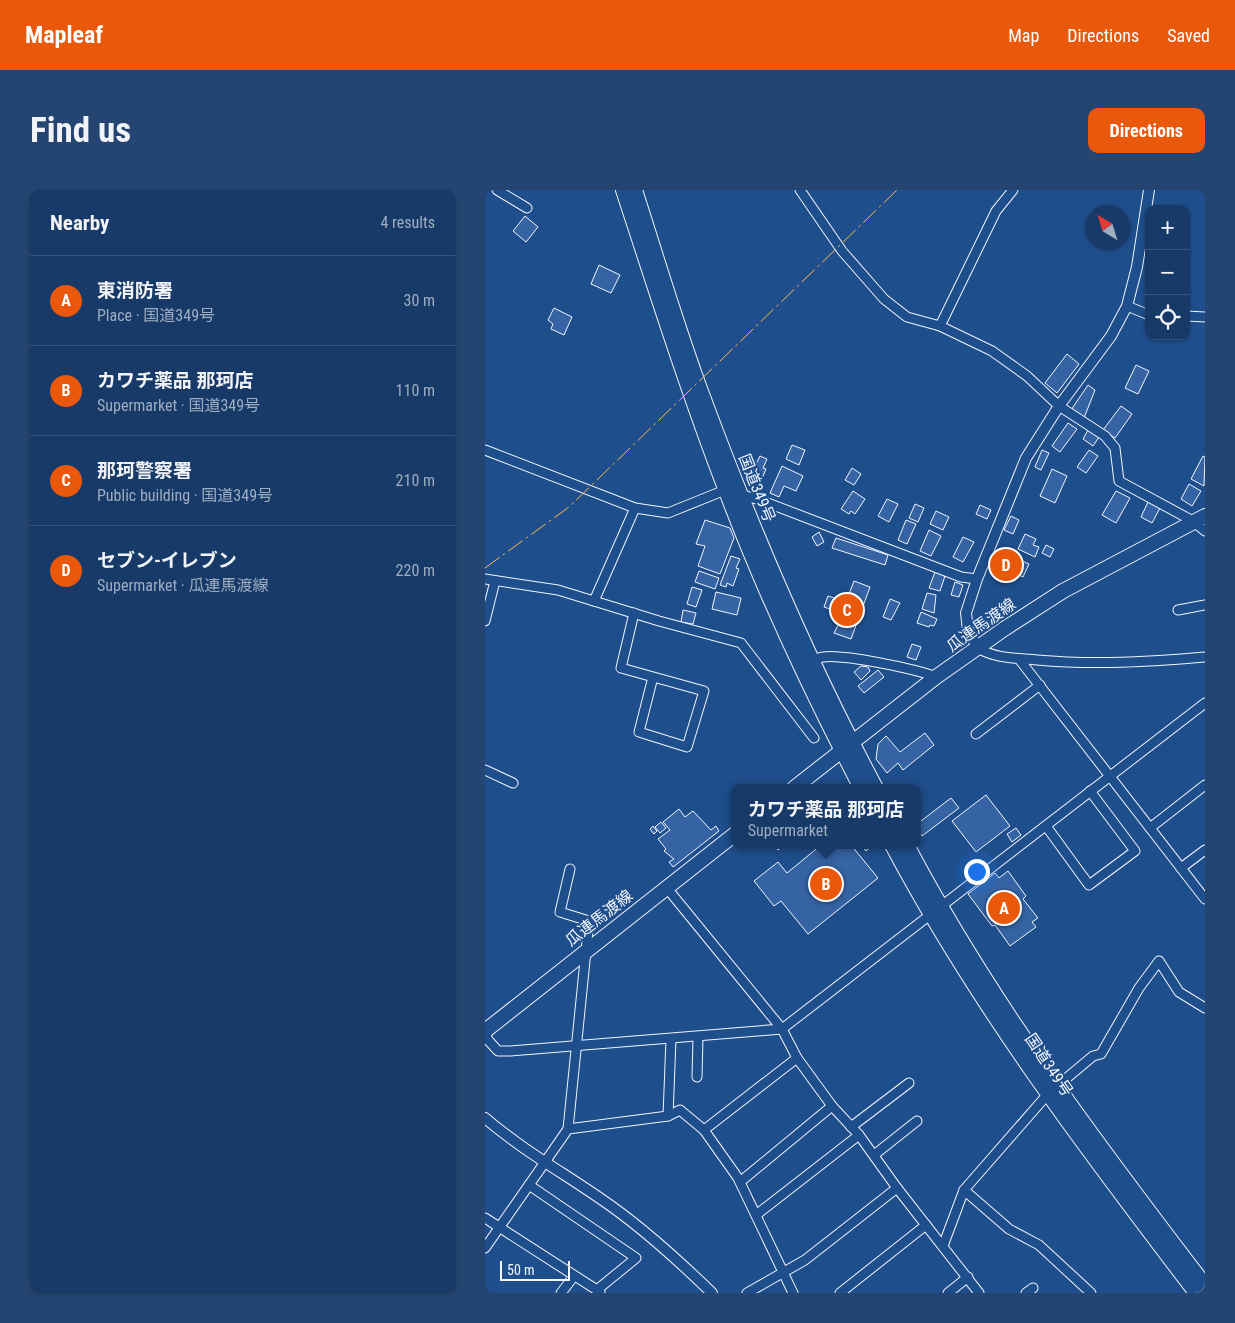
<!DOCTYPE html>
<html lang="en">
<head>
<meta charset="utf-8">
<style>
  body { margin:0; font-family:"Roboto Condensed","Noto Sans JP",sans-serif; background:#244571; color:#f1f3f6 }
  .controls { position:absolute; right:15px; top:15px; display:grid; overflow:hidden; border-radius:10px; box-shadow:0 1px 4px #0004 }
  .controls button { width:45px; height:45px; display:grid; place-items:center; padding:0; border:0; border-bottom:1px solid #36547d; background:#173a69; color:#f1f3f6; font:25px sans-serif }
  .compass { position:absolute; left:600px; top:15px; width:45px; height:45px; border-radius:50%; background:#173a69; box-shadow:0 1px 4px #0004; rotate:322deg }
  .scale { position:absolute; left:15px; bottom:12px; width:70px; box-sizing:border-box; padding-left:5px; border:2px solid #f2f6ff; border-top:0; font-size:14px; line-height:18px; white-space:nowrap; color:#f2f6ff; -webkit-text-stroke:4px #1f4e8c; paint-order:stroke }
  .you { position:absolute; left:491px; top:681px; width:18px; height:18px; margin:-12px; border:4px solid #fff; border-radius:50%; background:#1a73e8; box-shadow:0 0 0 8px #1a73e833 }
  .badge { display:grid; place-items:center; width:32px; height:32px; border-radius:50%; background:#ea580c; color:#fff; font-size:16px; font-weight:700 }
  .pin { position:absolute; translate:-50% -50%; border:2px solid #fff; box-shadow:0 1px 5px #0006 }
  .popup { position:absolute; left:246px; top:594px; width:190px; height:65px; box-sizing:border-box; display:grid; place-content:center; border-radius:10px; background:#173a69; filter:drop-shadow(0 1px 4px #0005); font-size:16px; white-space:nowrap; color:#9eadc0 }
  .popup b { font-size:19px; color:#f1f3f6 }
  .popup::after { content:''; position:absolute; left:50%; top:100%; margin-left:-10px; border:10px solid transparent; border-top-color:#173a69 }
  .list { margin:0; padding:0; list-style:none }
  h2 { display:flex; justify-content:space-between; align-items:center; height:65px; margin:0; padding:0 20px; font-size:21px }
  h2 small { font-size:16px; font-weight:400; color:#9eadc0 }
  .list li { display:grid; grid-template-columns:32px 1fr auto; gap:15px; align-items:center; box-sizing:border-box; height:90px; padding:0 20px; border-top:1px solid #36547d }
  .list b { display:block; font-size:19px; white-space:nowrap }
  .list p { margin:0; font-size:16px; white-space:nowrap; color:#9eadc0 }
  .list em { font-size:16px; font-style:normal; color:#9eadc0 }
  .icon { flex:none; width:28px; height:28px; fill:none; stroke:currentColor; stroke-width:2; stroke-linecap:round; stroke-linejoin:round }
  .map { position:relative; flex:none; width:720px; height:1103px; overflow:hidden; border-radius:10px }
  header { display:flex; align-items:center; gap:30px; box-sizing:border-box; height:70px; padding:0 25px; background:#ea580c; color:#fff }
  header strong { font-size:24px }
  nav { display:flex; gap:28px; margin-inline-start:auto; font-size:18px }
  .intro { display:flex; align-items:center; justify-content:space-between; box-sizing:border-box; height:120px; padding:0 30px }
  h1 { margin:0; font-size:35px }
  .button { padding:12px 22px; border-radius:10px; background:#ea580c; color:#fff; font-size:18px; font-weight:700 }
  main { display:flex; gap:30px; padding:0 30px }
  aside { flex:1; background:#173a69; border-radius:10px; box-shadow:0 1px 4px #0004 }
  .map>svg:first-child { display:block }
  .building { fill:#3563a3; stroke:#f2f6ff }
  .lines { fill:none; stroke-linecap:round; stroke-linejoin:round }
  .minor-casing { stroke:#f2f6ff; stroke-width:11 }
  .tertiary-casing { stroke:#f2f6ff; stroke-width:12 }
  .primary-casing { stroke:#f2f6ff; stroke-width:16 }
  .trunk-casing { stroke:#f2f6ff; stroke-width:16 }
  .minor { stroke:#1f4e8c; stroke-width:9 }
  .tertiary { stroke:#1f4e8c; stroke-width:10 }
  .primary { stroke:#1f4e8c; stroke-width:14 }
  .trunk { stroke:#1f4e8c; stroke-width:14 }
  .power { stroke:#ffb74d; stroke-width:1; stroke-dasharray:18 4 2.5 4; stroke-linecap:butt }
  .labels { text-anchor:middle; dominant-baseline:central; stroke-width:4; stroke-linejoin:round; paint-order:stroke }
  .street-label { font-size:16px; fill:#f2f6ff; stroke:#1f4e8c }
</style>
</head>
<body>
<header>
<strong>Mapleaf</strong>
<nav><a>Map</a><a>Directions</a><a>Saved</a></nav>
</header>
<div class="intro"><h1>Find us</h1><a class="button">Directions</a></div>
<main>
<aside>
<h2>Nearby<small>4 results</small></h2>
<ul class="list">
<li><span class="badge">A</span><div><b>東消防署</b><p>Place · 国道349号</p></div><em>30 m</em></li>
<li><span class="badge">B</span><div><b>カワチ薬品 那珂店</b><p>Supermarket · 国道349号</p></div><em>110 m</em></li>
<li><span class="badge">C</span><div><b>那珂警察署</b><p>Public building · 国道349号</p></div><em>210 m</em></li>
<li><span class="badge">D</span><div><b>セブン-イレブン</b><p>Supermarket · 瓜連馬渡線</p></div><em>220 m</em></li>
</ul>
</aside>
<div class="map">
<svg width="720" height="1103" viewBox="0 0 720 1103">
  <rect width="100%" height="100%" fill="#1f4e8c"/>
  <!-- building -->
  <g class="building">
    <path d="M40,26l13,11 -12,15 -13,-11z"/>
    <path d="M114,75l21,10 -9,18 -20,-9z"/>
    <path d="M69,118l18,9 -8,18 -13,-6 2,-5 -5,-4z"/>
    <path d="M582,164l12,10 -22,29 -12,-10z"/>
    <path d="M651,175l13,6 -11,23 -13,-6z"/>
    <path d="M603,195l7,5 -11,28 -13,-8z"/>
    <path d="M636,216l11,8 -17,24 -12,-8z"/>
    <path d="M583,233l9,6 -17,23 -8,-6z"/>
    <path d="M603,240l11,7 -6,9 -10,-7z"/>
    <path d="M307,255l13,5 -6,15 -13,-6z"/>
    <path d="M557,260l7,3 -8,17 -6,-3z"/>
    <path d="M604,260l9,6 -12,17 -9,-6z"/>
    <path d="M275,266l7,3 -4,9 3,1 -6,14 -11,-5z"/>
    <path d="M718,266l2,1 -1,29 -13,-7z"/>
    <path d="M297,276l21,10 -7,15 -12,-5 -5,11 -9,-4z"/>
    <path d="M367,278l9,6 -7,11 -9,-5z"/>
    <path d="M567,279l15,7 -12,27 -15,-7z"/>
    <path d="M704,294l12,7 -9,15 -11,-7z"/>
    <path d="M368,301l12,8 -10,15 -4,-3 -2,3 -8,-5z"/>
    <path d="M631,301l14,7 -14,25 -14,-8z"/>
    <path d="M402,309l11,5 -9,18 -11,-6z"/>
    <path d="M663,312l12,6 -8,15 -11,-6z"/>
    <path d="M430,314l9,4 -6,14 -9,-4z"/>
    <path d="M495,315l11,5 -4,9 -11,-5z"/>
    <path d="M451,321l13,6 -6,13 -13,-6z"/>
    <path d="M526,326l8,4 -6,14 -9,-4z"/>
    <path d="M220,330l25,8 4,10 -14,36 -22,-8 7,-20 -9,-2z"/>
    <path d="M421,330l10,4 -9,20 -9,-4z"/>
    <path d="M444,340l12,6 -10,20 -11,-5z"/>
    <path d="M334,342l5,10 -7,4 -5,-9z"/>
    <path d="M540,344l11,5 -3,6 6,2 -4,10 -17,-8z"/>
    <path d="M478,347l11,5 -11,20 -10,-5z"/>
    <path d="M351,348l52,17 -3,10 -53,-17z"/>
    <path d="M561,355l8,4 -4,8 -8,-4z"/>
    <path d="M518,362l26,12 -6,13 -26,-12z"/>
    <path d="M246,366l9,3 -4,9 3,1 -6,17 -6,-3 -1,4 -6,-2z"/>
    <path d="M214,381l20,7 -4,11 -20,-7z"/>
    <path d="M450,382l10,4 -5,15 -11,-3z"/>
    <path d="M369,391l16,6 -19,52 -17,-6 4,-8 -4,-5 1,-3 6,-1 1,-3 -18,-6 4,-11 18,6z"/>
    <path d="M470,392l8,3 -4,12 -8,-2z"/>
    <path d="M207,397l10,3 -6,17 -9,-3z"/>
    <path d="M231,402l25,6 -4,17 -25,-6z"/>
    <path d="M442,403l9,2 -2,18 -12,-4z"/>
    <path d="M405,409l10,4 -9,17 -8,-3z"/>
    <path d="M198,420l13,3 -3,11 -12,-2z"/>
    <path d="M436,422l16,7 -3,7 -4,-1 -1,2 -12,-4z"/>
    <path d="M427,454l9,3 -5,13 -9,-3z"/>
    <path d="M376,476l7,1 2,4 -9,9 -7,-8z"/>
    <path d="M393,480l6,7 -20,16 -6,-7z"/>
    <path d="M440,543l9,12 -31,25 -5,-7 -11,10 -11,-14 2,-15 8,-8 14,16z"/>
    <path d="M501,605l24,31 -34,26 -24,-31z"/>
    <path d="M466,608l8,10 -37,28 -5,-7v-5z"/>
    <path d="M194,619l6,8 8,-6 18,19 5,-4 3,5 -46,36 -4,-5 5,-3 -10,-8 2,-2 -8,-10 12,-9 -7,-8z"/>
    <path d="M176,632l5,6 -6,5 -5,-6z"/>
    <path d="M168,636l4,5 -3,3 -4,-5z"/>
    <path d="M531,638l5,7 -9,7 -5,-8z"/>
    <path d="M289,655h10l-6,5z"/>
    <path d="M336,655h30l27,33 -70,56 -27,-33 -7,5 -20,-25 24,-19 9,11z"/>
    <path d="M376,655h12l-7,6z"/>
    <path d="M523,681l18,25 -3,3 15,19 -6,4 4,5 -26,19 -15,-21 -3,1 -24,-32 27,-21 4,5z"/>
  </g>
  <g class="lines">
    <defs>
      <g id="minor">
        <path d="M12,0l30,18"/>
        <path d="M315,0l42,61 42,48 23,18 33,9 52,25 35,25 32,30 46,30 10,12 4,33 74,40 12,10"/>
        <path d="M642,116l22,9"/>
        <path d="M701,126l19,1"/>
        <path d="M455,136l56,-115 17,-21"/>
        <path d="M0,260l150,58 33,5 57,-23 35,10 201,77 16,2"/>
        <path d="M0,389l73,11 101,31 82,22 73,95"/>
        <path d="M109,411l41,-93"/>
        <path d="M693,420l27,-5"/>
        <path d="M149,423l-13,55 83,23 -17,56 -48,-15 14,-55"/>
        <path d="M0,431l10,-40"/>
        <path d="M493,458c18,11 38,10 59,12 57,5 111,2 168,-3"/>
        <path d="M534,469l186,240"/>
        <path d="M327,471c4,-1 8,-4 11,-4 20,-3 94,12 113,20"/>
        <path d="M491,544l64,-49"/>
        <path d="M0,580l28,13"/>
        <path d="M561,636l43,59 46,-34 -45,-60"/>
        <path d="M665,638l55,-43"/>
        <path d="M696,678l24,-18"/>
        <path d="M181,697l116,142 15,29 35,48 27,29 38,53 82,105"/>
        <path d="M0,842l3,8 10,11h12l272,-22 423,-326"/>
        <path d="M212,887l1,-40"/>
        <path d="M571,897l37,-31 8,-2 38,-66 20,-27 20,31 26,16"/>
        <path d="M183,926l3,-77"/>
        <path d="M366,937l58,-44"/>
        <path d="M83,939l21,-208 -29,-9 10,-43"/>
        <path d="M219,940l93,-72"/>
        <path d="M389,965l43,-34"/>
        <path d="M255,992l92,-76"/>
        <path d="M44,995l107,73 -38,31"/>
        <path d="M479,1000l45,39 30,16 52,48"/>
        <path d="M271,1025l103,-80"/>
        <path d="M0,1028l115,74"/>
        <path d="M458,1056l21,-56 83,-95"/>
        <path d="M0,1058l83,-119 100,-13 12,-6 24,20 34,48 55,115"/>
        <path d="M76,1103l13,-17"/>
        <path d="M262,1103l58,-33 92,-72"/>
        <path d="M355,1103l86,-68"/>
        <path d="M463,1103l20,-16"/>
        <path d="M541,1103l7,-5"/>
      </g>
      <g id="tertiary">
        <path d="M493,458l-10,-18 -2,-17 11,-34 49,-121 33,-52 52,-70 16,-30 10,-39 12,-77"/>
        <path d="M0,928c36,31 77,54 116,81 40,27 76,60 111,94"/>
      </g>
      <g id="primary">
        <path d="M309,598l142,-111 68,-48 59,-38 142,-75"/>
        <path d="M0,841l250,-197"/>
      </g>
      <g id="trunk">
        <path d="M138,0c33,101 65,202 103,301 38,101 85,201 135,297"/>
        <path d="M150,0c22,68 42,137 67,204 50,135 106,267 174,394"/>
        <path d="M407,655c85,160 194,304 304,448"/>
        <path d="M422,655c83,157 190,299 298,440"/>
      </g>
    </defs>
    <!-- minor casing -->
    <use href="#minor" class="minor-casing"/>
    <!-- tertiary casing -->
    <use href="#tertiary" class="tertiary-casing"/>
    <!-- primary casing -->
    <use href="#primary" class="primary-casing"/>
    <!-- trunk casing -->
    <use href="#trunk" class="trunk-casing"/>
    <!-- minor -->
    <use href="#minor" class="minor"/>
    <!-- tertiary -->
    <use href="#tertiary" class="tertiary"/>
    <!-- primary -->
    <use href="#primary" class="primary"/>
    <!-- trunk -->
    <use href="#trunk" class="trunk"/>
    <!-- power -->
    <path class="power" d="M0,378l84,-61 328,-317"/>
  </g>
  <g class="labels">
    <!-- street labels -->
    <g class="street-label">
      <text transform="translate(272 298) rotate(68)">国道349号</text>
      <text transform="translate(496 435) rotate(-35)">瓜連馬渡線</text>
      <text transform="translate(114 728) rotate(-38)">瓜連馬渡線</text>
      <text transform="translate(564 875) rotate(56)">国道349号</text>
    </g>
  </g>
</svg>
<div class="controls">
<button>+</button>
<button>−</button>
<button><svg class="icon" aria-label="locate" viewBox="0 0 24 24"><circle cx="12" cy="12" r="6"/><path d="M12 2v4M12 18v4M2 12h4M18 12h4"/></svg></button>
</div>
<svg class="compass" viewBox="-18 -18 36 36"><path d="M0-13l5 13h-10z" fill="#e53935"/><path d="M0 13l5-13h-10z" fill="#9eadc0"/></svg>
<div class="scale">50 m</div>
<div class="you"></div>
<div class="pin badge" style="left:519px;top:718px">A</div>
<div class="pin badge" style="left:341px;top:694px">B</div>
<div class="popup"><b>カワチ薬品 那珂店</b>Supermarket</div>
<div class="pin badge" style="left:362px;top:420px">C</div>
<div class="pin badge" style="left:521px;top:375px">D</div>
</div>
</main>
</body>
</html>
